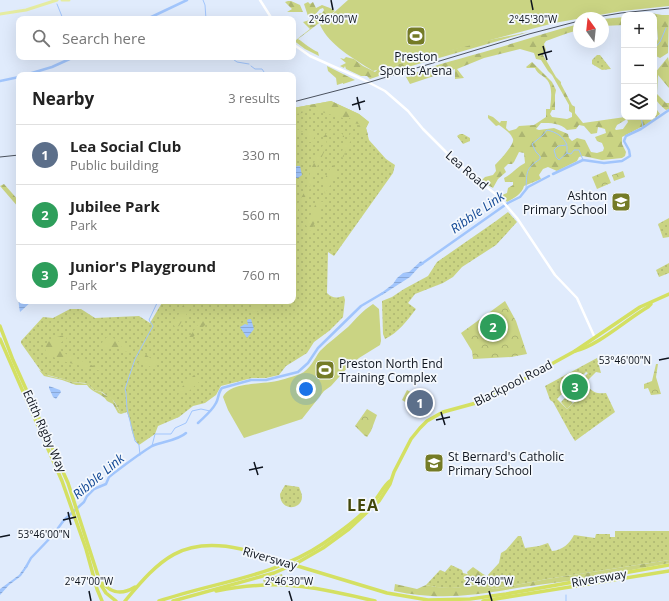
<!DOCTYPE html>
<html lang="en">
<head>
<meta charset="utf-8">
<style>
  body { margin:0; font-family:"Open Sans",sans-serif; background:#f2f2f2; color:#222 }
  .controls { position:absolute; right:12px; top:12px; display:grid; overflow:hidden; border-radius:8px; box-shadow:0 4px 16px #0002 }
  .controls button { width:36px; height:36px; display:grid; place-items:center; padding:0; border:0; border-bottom:1px solid #e0e0e0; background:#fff; color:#222; font:20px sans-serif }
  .compass { position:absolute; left:573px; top:12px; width:36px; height:36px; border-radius:50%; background:#fff; box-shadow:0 4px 16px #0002; rotate:345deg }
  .you { position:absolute; left:306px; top:389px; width:14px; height:14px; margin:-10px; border:3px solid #fff; border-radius:50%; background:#1a73e8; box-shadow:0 0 0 6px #1a73e833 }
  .badge { display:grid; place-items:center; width:26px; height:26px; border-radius:50%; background:#747b26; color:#fff; font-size:13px; font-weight:700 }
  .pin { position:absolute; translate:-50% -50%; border:2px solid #fff; box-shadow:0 1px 4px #0006 }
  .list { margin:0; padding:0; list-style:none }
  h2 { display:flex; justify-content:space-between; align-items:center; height:52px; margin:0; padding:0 16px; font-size:17px }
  h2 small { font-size:13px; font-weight:400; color:#767676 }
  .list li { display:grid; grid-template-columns:26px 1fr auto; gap:12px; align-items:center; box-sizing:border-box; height:60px; padding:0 16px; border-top:1px solid #e0e0e0 }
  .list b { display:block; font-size:15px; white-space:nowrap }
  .list p { margin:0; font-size:13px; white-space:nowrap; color:#767676 }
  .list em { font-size:13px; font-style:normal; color:#767676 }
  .icon { flex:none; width:22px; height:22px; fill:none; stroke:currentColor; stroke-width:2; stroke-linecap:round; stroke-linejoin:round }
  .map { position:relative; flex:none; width:669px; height:601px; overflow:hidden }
  .search { position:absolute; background:#fff; box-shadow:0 4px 16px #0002; left:16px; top:16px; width:280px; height:44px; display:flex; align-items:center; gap:10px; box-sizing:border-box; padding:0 14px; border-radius:8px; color:#767676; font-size:15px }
  .panel { position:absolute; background:#fff; box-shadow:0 4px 16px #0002; left:16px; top:72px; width:280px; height:232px; border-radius:8px }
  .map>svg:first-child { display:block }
  .grass { fill:url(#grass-dots) }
  .forest { fill:url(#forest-firs); fill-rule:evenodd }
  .park { fill:url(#park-crowns) }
  .pitch { fill:#cad483 }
  .water { fill:url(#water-rules) }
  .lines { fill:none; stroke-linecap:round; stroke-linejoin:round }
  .stream { stroke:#a1c5fc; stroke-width:1 }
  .canal { stroke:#a1c5fc; stroke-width:2.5 }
  .minor { stroke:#fff; stroke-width:2.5 }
  .major { stroke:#e5eca1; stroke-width:3 }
  .highway { stroke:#d4e062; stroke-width:3.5 }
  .rail { stroke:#4b525e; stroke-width:1 }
  .ticks { fill:none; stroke:#0e141e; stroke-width:1.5 }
  .labels { text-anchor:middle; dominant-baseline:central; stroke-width:3.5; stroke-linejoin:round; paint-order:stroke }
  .poi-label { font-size:12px; fill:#0e141e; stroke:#f4f8fd; text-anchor:start }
  .street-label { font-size:12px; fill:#0e141e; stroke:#f4f8fd }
  .water-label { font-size:13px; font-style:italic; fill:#124895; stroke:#f4f8fd }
  .district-label { font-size:16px; font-weight:bold; letter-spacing:1px; fill:#43480b; stroke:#f4f8fd }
  .ticks-label { font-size:10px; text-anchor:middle; fill:#0e141e; stroke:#f4f8fd; stroke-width:3.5; stroke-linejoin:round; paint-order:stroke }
</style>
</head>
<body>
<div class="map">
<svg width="669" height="601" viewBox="0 0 669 601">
  <defs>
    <pattern id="grass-dots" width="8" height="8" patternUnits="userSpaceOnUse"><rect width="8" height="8" fill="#cad483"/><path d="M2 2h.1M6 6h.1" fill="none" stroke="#acb571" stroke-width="1.8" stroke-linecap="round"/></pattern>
    <pattern id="forest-firs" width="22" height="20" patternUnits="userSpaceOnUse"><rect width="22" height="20" fill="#cad483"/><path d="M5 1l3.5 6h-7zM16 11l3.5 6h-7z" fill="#acb571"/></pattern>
    <pattern id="park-crowns" width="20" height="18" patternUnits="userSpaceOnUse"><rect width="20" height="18" fill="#cad483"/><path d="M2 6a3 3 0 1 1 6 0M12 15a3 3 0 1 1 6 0" fill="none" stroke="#acb571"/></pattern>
    <pattern id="water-rules" width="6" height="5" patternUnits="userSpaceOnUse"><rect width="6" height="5" fill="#a1c5fc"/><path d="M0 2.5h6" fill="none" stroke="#89a8d8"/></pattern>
  </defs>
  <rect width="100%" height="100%" fill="#e0ebfc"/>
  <!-- grass -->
  <g class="grass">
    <path d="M597,55h3l11,14 -9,1 -10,-6v-4z"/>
    <path d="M331,101l28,13 10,8 -3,6 3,12 17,19 9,6 -2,8 -59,83 -6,-4 -1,41c6,6 10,5 17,3l1,4 -2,17 -14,14 -15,11 -7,11 -21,13 -7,9 -13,3h-14l-31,8 -5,9 -11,8 -12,3 -14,11 -21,9 -3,8 -16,11c-7,-7 -10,-23 -9,-33h-10l-6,-11 -12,-9 -8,-2 -5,-5 -4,-2 -13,-1 -9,-3 -20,-5 -22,-31v-2l22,-24 10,1 17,-9h11l14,9 44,-2 11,7 13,-22h130v-193z"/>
    <path d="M460,134h3l7,4v3l-7,3 -6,-8z"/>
    <path d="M508,212l9,10 -21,23 -34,22 -9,10 -10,6 -28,11 -7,9 8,6c-10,13 -17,23 -31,30l-2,-5 -1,-33 10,-4 12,-8 24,-13 9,-14 59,-41z"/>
    <path d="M669,218v19l-6,1 -5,-14z"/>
    <path d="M669,263v10l-10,4 -3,-7z"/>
    <path d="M597,358l4,15 -5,-1 -10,10 -3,-4 5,-5 -2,-1 -5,5 -1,-2 -23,24 10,10 22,-21c6,5 9,6 17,5l9,19 -40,29 -5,-8 -17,-31 -3,-2 -5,-14z"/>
    <path d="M285,485l14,2c1,3 3,6 3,10 0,13 -22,15 -22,-3z"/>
    <path d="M615,531h54v29l-122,19 -52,10 -12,-3 4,-10 12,-13 2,-10 5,-3 12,-14h3l4,12 14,-2 9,-3 4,8c11,-1 17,-7 22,-16l21,3 1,-4h14v3h5z"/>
    <path d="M451,565l11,5 1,3 15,4 -1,7c-17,5 -34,5 -51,1l14,-15 5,2z"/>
    <path d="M282,574l3,9h-21l-1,-3z"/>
  </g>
  <!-- forest -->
  <g class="forest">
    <path d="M288,1h3l9,4 3,7h-16l5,-3 -7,-7z"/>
    <path d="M308,2l2,2 3,-2 3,6 6,-3 8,3 5,3 -37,28c5,3 14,11 20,13l1,4 -14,-7 -12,-9v-2l3,2 14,-11 -7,-7 10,-3 5,-5 4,-1 2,-3 -1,-2 -3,1 -6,7h-6l-4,-12z"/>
    <path d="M651,13l11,2h7l-1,38 -8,5 -6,-3v-8l4,-8 -1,-11 -3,-1v-12h-9z"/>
    <path d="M624,17v8l-21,1v-7z"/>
    <path d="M579,24v6l-11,3 -22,8 -2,3 2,6 -3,5 13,22 5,5v2l11,21 3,2v6l8,10 42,-6h29v-11l6,8 -13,10 -25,13v7l4,8 -1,4 -3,2 -20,2 -19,-4 -4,1 -2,4 -20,10 -9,-4 -5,2 -4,6 2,4 -17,7c-2,8 -10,12 -17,16l-5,-7 5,-2 1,-5 5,-3v-3h-8l-1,-4c8,-4 13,-11 21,-15l-1,-10 -5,-1 -5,10 -2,2h-4l-4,4 2,4 -8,7 -5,9 -12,-7 4,-4 8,-2 3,-4 -1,-6c4,-4 20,-21 18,-26 -2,-6 -10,-11 -14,-14l-3,1 -8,-8v-3l5,2 7,6 1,-2h6l-1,7 3,3 7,-2 3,-3 15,-1 12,-8v-8h4c1,-10 4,-25 -6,-32 -4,-3 -7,-4 -9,-9h-8l-1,-1 6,-5 20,20 4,8 -1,5v15h-3l-2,4 2,3 15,2 5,-2v-4l-3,-2v-6l-17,-30 -4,-4 -7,-11 -5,-1 -2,-6 -14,-4 -36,9 -27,11 7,9 -9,1v-10l-45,15 -4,-7c28,-13 59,-19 88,-28 28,-8 56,-18 85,-25zM627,119l1,3 -5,7 -7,1 -1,-1 2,-4zM541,123c9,0 20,0 26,7l9,-1 3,-4 5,1 7,8 6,-1 1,-6 7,2 1,4 -11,4 2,4 5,2 2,5 -1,3 -6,2 -6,-1 -6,-12 -8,-2 -5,3 -3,-3 -1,-4 -14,-6 -15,2 -3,-1z"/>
    <path d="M529,32l-135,39 -24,8 -3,-3h-6l-15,-7 -1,-3 -1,2 -4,-2 6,-3 -6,-5 4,1 2,-2 8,2 9,7 12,6 5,-5h7l97,-26z"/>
    <path d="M668,57l1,5v26l-11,-13 -1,19 9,9h3v6l-3,1c-16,-13 -12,-18 -12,-36z"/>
    <path d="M327,66l28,14 -12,4v-1l-6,2 -1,-7 -8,-7z"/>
    <path d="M331,101l28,13 10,8 -3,6 2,7h-3l-5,-2 -1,-9 -7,-1 -2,-5h-7l-36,-10 -5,5 -6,1 -3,4v-10z"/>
    <path d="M293,129l20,2 3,3 -4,8h-3v-8l-5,-2h-6l-5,7z"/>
    <path d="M330,130l11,3 3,3v2l-4,1 -2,-4 -4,-2 -4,2 -4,3 1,8 -12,25 -5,15 -2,9 -9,13 -5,11v7l-1,-13 13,-24 5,-20 12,-24v-8z"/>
    <path d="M351,132h6l-9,13 -5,13 -2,-3 3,-10 5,-7z"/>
    <path d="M332,165c11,8 -3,20 -7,29l-2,-12z"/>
    <path d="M4,184l15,17v7l-19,-22z"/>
    <path d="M317,201l7,1 -5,13 -9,17 -4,-7z"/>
    <path d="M185,301h10l-16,25 -3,1 -2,-1 2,-6z"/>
    <path d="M261,301h7l-13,13 -5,-2z"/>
    <path d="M202,319h5v4l-18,18 -1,-2z"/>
    <path d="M65,335l2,3 -8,6v6l7,4 32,14 3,2v1l-39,-10 -15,-7c-7,-13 8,-17 18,-19z"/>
    <path d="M108,336l7,3 14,10 -3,3 -3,-2 -1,-3 -2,-1 -4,3 -4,-2h-8l-2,-5z"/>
    <path d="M142,354c5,0 5,2 8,4 5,2 8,2 6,8l-4,2 -7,-5 -4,2 -3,-1z"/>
    <path d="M39,370l10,6 14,3 9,3 16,2 6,6 7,2 4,3 6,2 9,15 7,-2 3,1v10l-3,-9 -6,2 -3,-1 -5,-9 -6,-3c-5,-8 -15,-8 -20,-16h-11l-14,-5 -18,-4z"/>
    <path d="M194,375h2l3,5v2l-10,9 -11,4 4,-8z"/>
    <path d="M669,560v3l-5,1c-27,5 -54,10 -81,15 -20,3 -40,5 -60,8 -46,8 -82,14 -129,4l1,-7 22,5 9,-4 10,2 18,1 23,-3v-8l-9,-2 -1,-3 6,-5 10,7 4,2 -4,10 12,3 52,-10z"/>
  </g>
  <!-- park -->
  <g class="park">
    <path d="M606,171l5,12 -14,6 -5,-12z"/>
    <path d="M623,171l2,6 -11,4 -2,-6z"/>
    <path d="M505,301l11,20 11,33 -16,3 -38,2 -1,-8 -11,-18z"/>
    <path d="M656,364h2l-2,13 5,17 -10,1 -3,-7 -4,1v-5l8,-3z"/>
    <path d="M578,377l6,8 -12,12 -7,-7z"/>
    <path d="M566,397l7,6 -6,6 -6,-7z"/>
    <path d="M367,409l10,6 -6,16 -4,6 -2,-1 -10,-10z"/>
  </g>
  <!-- pitch -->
  <g class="pitch">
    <path d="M348,0h321v6l-47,5 -68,12 -181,48c-20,-13 -43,-25 -53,-46z"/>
    <path d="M373,304l6,5 2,32 -1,4 -21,13 -11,9 -17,19 -7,5 -22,28 -58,19 -16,-28 -5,-13c6,-14 35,-13 48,-15 9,-1 20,-5 29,-8 10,-4 14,-15 20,-23 9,-9 19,-16 28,-24 9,-9 14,-16 25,-23z"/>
    <path d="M407,390l11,6 -6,10 -10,-6z"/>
  </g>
  <!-- water -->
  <g class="water">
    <path d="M297,166h3l2,9 -4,3h-5v-10z"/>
    <path d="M421,261l3,3 -5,3 -9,10 -28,18 -2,-1 13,-10 4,-6 6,-5 6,-1z"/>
    <path d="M19,296v5h13l-12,11c-1,-5 -2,-11 -1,-16z"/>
    <path d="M249,319h2l3,10 -7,9 -7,-11 5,-3 3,1 -1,-5z"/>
    <path d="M49,386l11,4 1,2 -5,7 -3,-2 -4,-9z"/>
    <path d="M26,565l2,1 -7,10 -12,9 -9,10v-6l19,-14z"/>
  </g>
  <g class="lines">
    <!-- stream -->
    <g class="stream">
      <path d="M203,0l2,5 1,14"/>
      <path d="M57,4l6,15"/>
      <path d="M654,49l6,-7 6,-14"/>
      <path d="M230,57l7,5 12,2"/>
      <path d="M251,66l4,3h7l4,6"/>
      <path d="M641,117l2,10"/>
      <path d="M567,146v7l4,1 3,-4h5l4,10"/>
      <path d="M526,189c1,-17 -1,-20 14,-30v-3l-4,-4 -4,-8 11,-9 4,-5c9,2 16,6 20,15l-9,1 -4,4 2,7 3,3 8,-7"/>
      <path d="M152,446l3,-12h16l4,-6 11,-5 6,-12 9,-2 9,2"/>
      <path d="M140,455l-1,-10 -4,-4 -8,-32 -1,-16 -1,-4 10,-30 18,-33 -4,-6 9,-19"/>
      <path d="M566,595v6"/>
    </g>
    <!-- canal -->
    <g class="canal">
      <path d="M147,19l40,-19"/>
      <path d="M25,75l27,-8 22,-10"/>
      <path d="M0,81l19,-4"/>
      <path d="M553,174l30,-14 21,3 18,-2 8,-5 -1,-6 -5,-9 2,-5 15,-7 28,-19"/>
      <path d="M420,265l88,-62 12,-6 8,-10 21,-11"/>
      <path d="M198,423c6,-6 14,-12 18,-20 3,-5 2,-11 6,-15l29,-8h15l32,-8 10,-9 10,-15 43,-42 22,-13"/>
      <path d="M26,567l5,-9 22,-23 11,-15 20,-18 3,-6 7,-7 12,-5 3,-7 5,-4c12,-9 25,-19 38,-27 11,-5 25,-5 34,-13"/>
    </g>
    <!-- minor -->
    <g class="minor">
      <path d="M260,0l12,19"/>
      <path d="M293,44l17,12 54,24 21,11 23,20 15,18 28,28 29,25 18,14 19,22 38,57 22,23 18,40"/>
    </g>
    <!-- major -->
    <g class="major">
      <path d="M62,0h7"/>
      <path d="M0,14l26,-4 31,-10"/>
    </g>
    <!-- highway -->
    <g class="highway">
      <path d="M0,326l13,34 55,123 33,102 5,8 10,8"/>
      <path d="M0,339l62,142 24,68 11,40 5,12"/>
      <path d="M575,351c23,-5 52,-32 73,-44l3,-3"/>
      <path d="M101,581c10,13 21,14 34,6"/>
      <path d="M216,591c26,-5 54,-8 80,-5 26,2 53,9 79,15"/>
      <path d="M125,601c35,-42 57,-65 116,-52l146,44 41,7 42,-1 36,-5 163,-29"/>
      <path d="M159,601c56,-19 115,-24 165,-58 17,-12 34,-24 48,-39 6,-6 12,-19 18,-23"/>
      <path d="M173,601l101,-28 23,-10 26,-15 26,-19 30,-28 11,-17 4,-12 17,-33 9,-11 7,-7 16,-9 33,-9 32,-15 67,-37 65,-44 29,-13"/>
      <path d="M483,601l186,-30"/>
    </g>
    <!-- rail -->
    <g class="rail">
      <path d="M591,18l30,-5 48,-5"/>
      <path d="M293,102l77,-20 159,-48 50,-13"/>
      <path d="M0,157l19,-2"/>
    </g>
  </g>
  <!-- ticks -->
  <path class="ticks" d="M331,0l2,10M531,0l2,10M543,46l4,14M538,55l14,-4M357,97l3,13M352,105l13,-4M659,360l10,-2M441,412l4,13M436,420l14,-3M254,462l4,13M249,470l14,-3M68,512l3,13M63,520l13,-3M0,537l10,-2M89,591l2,10M289,591l3,10M489,591l3,10"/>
  <!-- icons -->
  <defs>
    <symbol id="stadium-square" viewBox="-11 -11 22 22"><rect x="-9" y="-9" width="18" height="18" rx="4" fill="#747b26" stroke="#f4f8fd"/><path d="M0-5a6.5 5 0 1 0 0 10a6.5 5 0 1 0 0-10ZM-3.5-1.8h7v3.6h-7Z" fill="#fff"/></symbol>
    <symbol id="school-square" viewBox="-11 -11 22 22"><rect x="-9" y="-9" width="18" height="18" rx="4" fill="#747b26" stroke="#f4f8fd"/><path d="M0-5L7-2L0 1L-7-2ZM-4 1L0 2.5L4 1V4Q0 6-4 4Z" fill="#fff"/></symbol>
  </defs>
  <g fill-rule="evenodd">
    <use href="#stadium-square" x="405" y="25" width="22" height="22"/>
    <use href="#school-square" x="610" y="191" width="22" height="22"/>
    <use href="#stadium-square" x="314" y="359" width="22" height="22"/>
    <use href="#school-square" x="423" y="452" width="22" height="22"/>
  </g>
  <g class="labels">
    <!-- poi labels -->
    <g class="poi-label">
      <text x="416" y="56" text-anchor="middle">Preston<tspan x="416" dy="14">Sports Arena</tspan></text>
      <text x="607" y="195" text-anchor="end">Ashton<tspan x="607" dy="14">Primary School</tspan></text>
      <text x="339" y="363">Preston North End<tspan x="339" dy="14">Training Complex</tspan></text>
      <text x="448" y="456">St Bernard's Catholic<tspan x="448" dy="14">Primary School</tspan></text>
    </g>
    <!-- street labels -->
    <g class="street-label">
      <text transform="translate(467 170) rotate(41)">Lea Road</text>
      <text transform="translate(513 383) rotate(-27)">Blackpool Road</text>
      <text transform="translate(45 431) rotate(66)">Edith Rigby Way</text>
      <text transform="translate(270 558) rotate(16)">Riversway</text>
      <text transform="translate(599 578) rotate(-10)">Riversway</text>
    </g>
    <!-- water labels -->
    <g class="water-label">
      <text transform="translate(477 212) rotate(-35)">Ribble Link</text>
      <text transform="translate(98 476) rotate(-40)">Ribble Link</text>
    </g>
    <!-- district labels -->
    <g class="district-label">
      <text x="363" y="505">LEA</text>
    </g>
  </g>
  <g class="ticks-label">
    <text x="533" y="23">2°45'30"W</text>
    <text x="333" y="23">2°46'00"W</text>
    <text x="625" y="364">53°46'00"N</text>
    <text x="44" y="538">53°46'00"N</text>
    <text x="89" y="585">2°47'00"W</text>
    <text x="289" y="585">2°46'30"W</text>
    <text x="489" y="585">2°46'00"W</text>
  </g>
</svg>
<div class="controls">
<button>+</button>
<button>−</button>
<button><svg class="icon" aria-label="layers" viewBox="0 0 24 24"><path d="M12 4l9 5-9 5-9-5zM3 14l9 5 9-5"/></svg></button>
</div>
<svg class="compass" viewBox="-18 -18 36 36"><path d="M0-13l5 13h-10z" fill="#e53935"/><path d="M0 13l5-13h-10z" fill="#767676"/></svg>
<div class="you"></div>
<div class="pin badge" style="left:420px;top:403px;background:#5c6f8a">1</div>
<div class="pin badge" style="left:493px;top:327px;background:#2e9e5b">2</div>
<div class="pin badge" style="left:575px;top:387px;background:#2e9e5b">3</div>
<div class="search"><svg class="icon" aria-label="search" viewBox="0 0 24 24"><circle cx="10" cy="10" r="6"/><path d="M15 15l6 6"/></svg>Search here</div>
<section class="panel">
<h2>Nearby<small>3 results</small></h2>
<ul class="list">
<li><span class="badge" style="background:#5c6f8a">1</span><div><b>Lea Social Club</b><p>Public building</p></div><em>330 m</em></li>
<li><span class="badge" style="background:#2e9e5b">2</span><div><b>Jubilee Park</b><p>Park</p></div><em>560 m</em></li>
<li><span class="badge" style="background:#2e9e5b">3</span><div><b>Junior's Playground</b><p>Park</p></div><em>760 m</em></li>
</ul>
</section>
</div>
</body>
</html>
